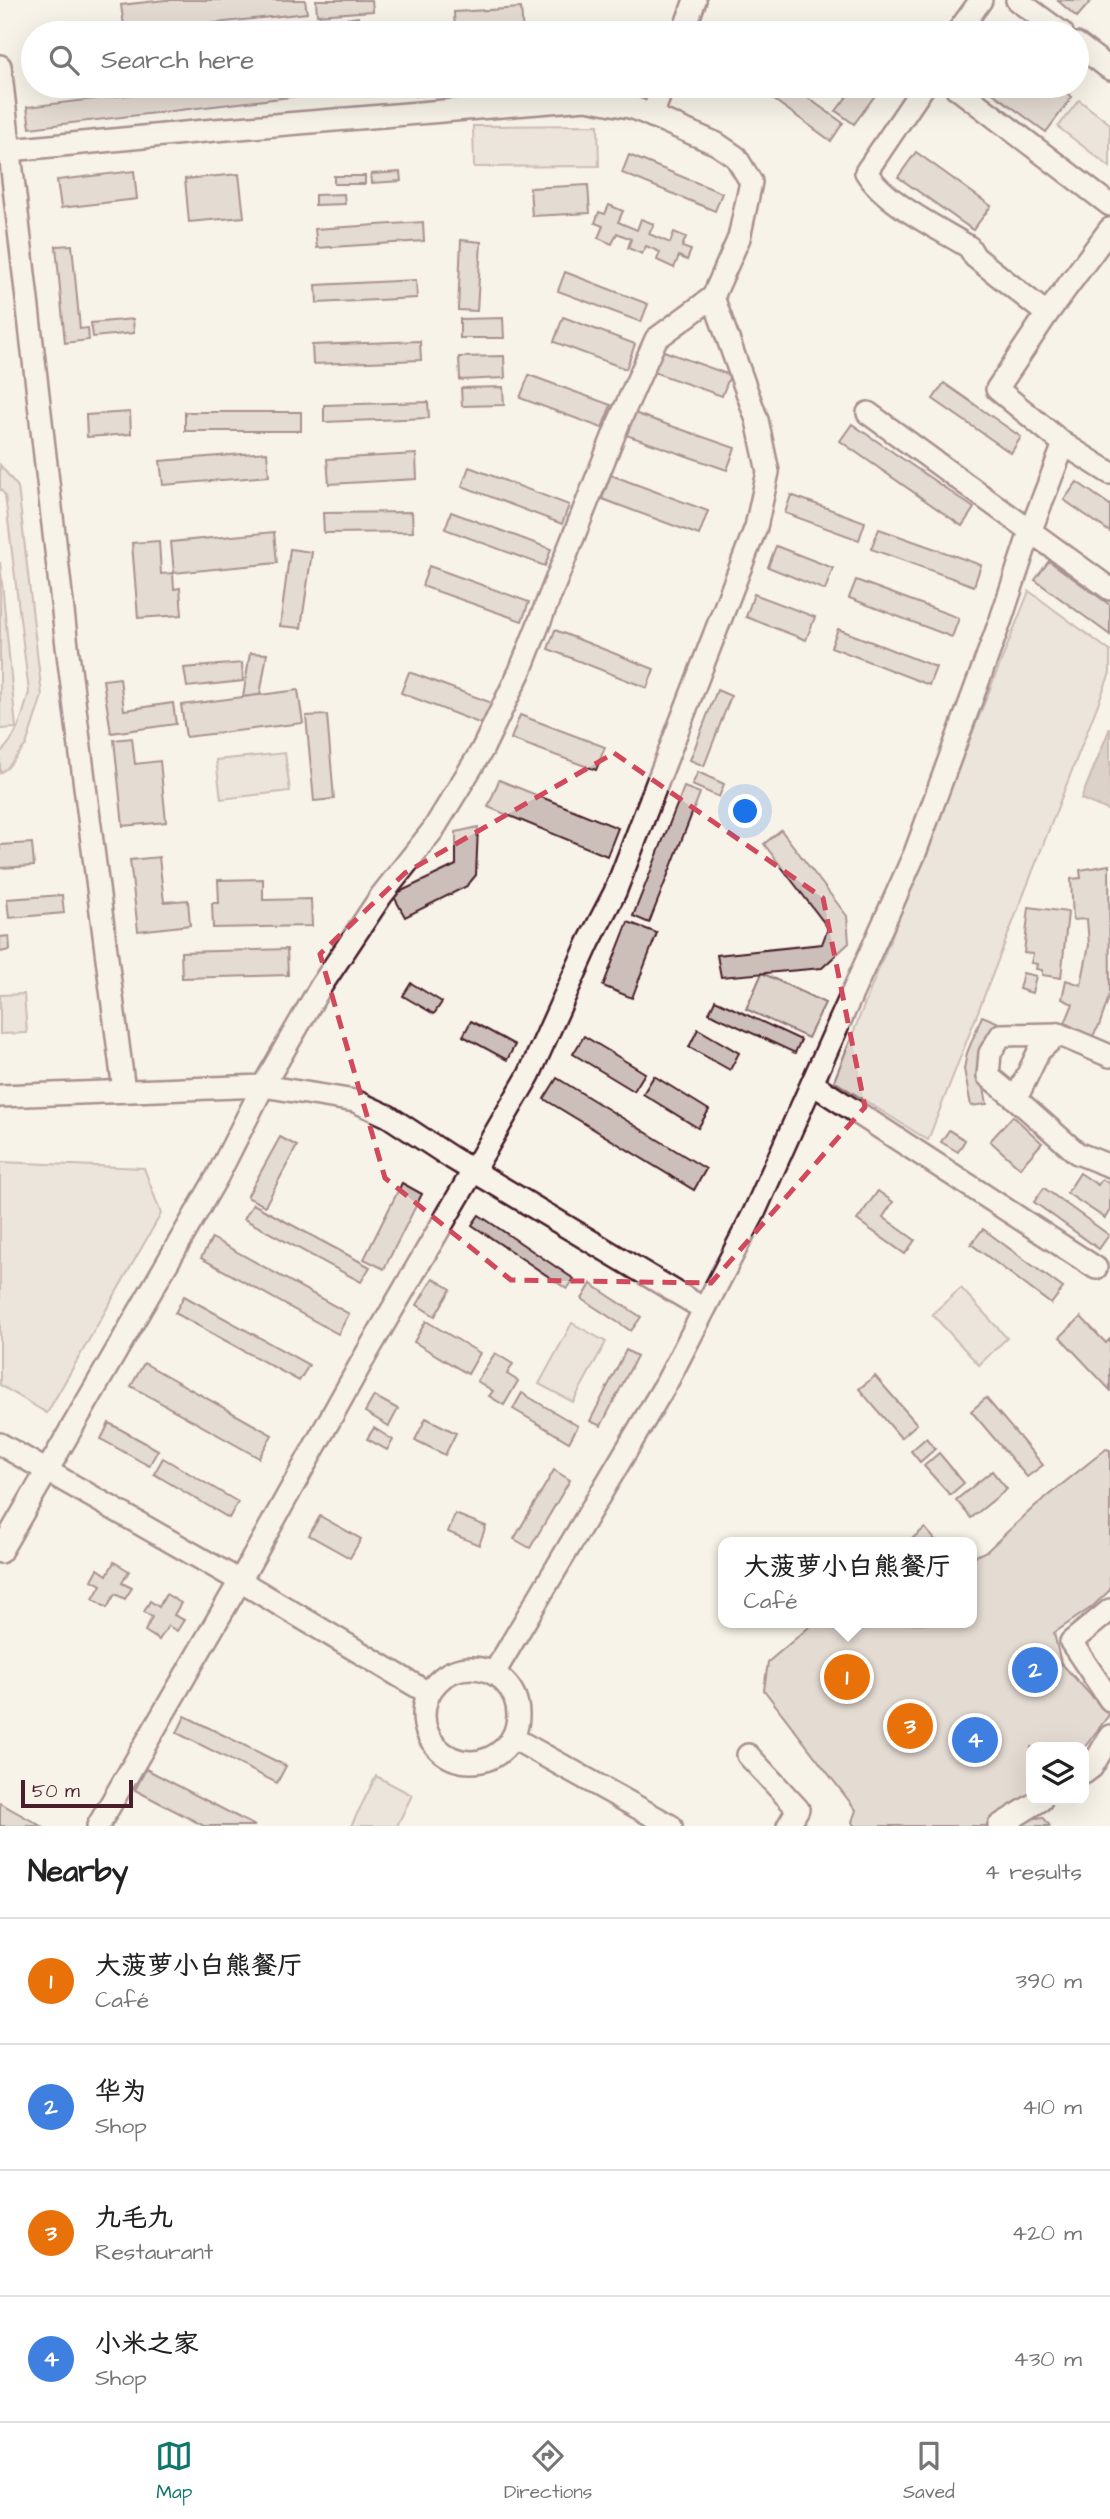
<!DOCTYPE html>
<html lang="en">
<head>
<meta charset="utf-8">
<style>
  body { margin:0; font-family:"Architects Daughter","LXGW WenKai TC",sans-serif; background:#f6f6f6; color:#222 }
  .controls { position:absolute; right:21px; bottom:21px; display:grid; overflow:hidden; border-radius:14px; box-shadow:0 7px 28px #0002 }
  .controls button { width:63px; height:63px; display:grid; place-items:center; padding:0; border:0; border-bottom:2px solid #e0e0e0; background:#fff; color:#222; font:35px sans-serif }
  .scale { position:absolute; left:21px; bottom:18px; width:112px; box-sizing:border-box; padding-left:7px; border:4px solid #4a1f2b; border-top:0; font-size:19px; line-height:24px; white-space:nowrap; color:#4a1f2b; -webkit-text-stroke:5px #f7f3e8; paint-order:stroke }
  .you { position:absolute; left:746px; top:812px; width:24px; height:24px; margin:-18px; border:5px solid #fff; border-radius:50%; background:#1a73e8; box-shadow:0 0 0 10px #1a73e833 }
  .badge { display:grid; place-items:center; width:46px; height:46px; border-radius:50%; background:#0f766e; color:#fff; font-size:23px; font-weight:700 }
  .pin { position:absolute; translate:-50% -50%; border:4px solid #fff; box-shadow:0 2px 7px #0006 }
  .popup { position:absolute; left:718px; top:1537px; width:259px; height:91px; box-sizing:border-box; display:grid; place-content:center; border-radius:14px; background:#fff; filter:drop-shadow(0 2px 5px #0005); font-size:23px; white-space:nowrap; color:#767676 }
  .popup b { font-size:26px; color:#222 }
  .popup::after { content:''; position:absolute; left:50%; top:100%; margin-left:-14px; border:14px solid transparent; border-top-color:#fff }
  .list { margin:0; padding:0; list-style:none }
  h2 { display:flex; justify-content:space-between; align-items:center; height:91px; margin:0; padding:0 28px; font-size:30px }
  h2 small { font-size:23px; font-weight:400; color:#767676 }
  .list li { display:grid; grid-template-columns:46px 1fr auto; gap:21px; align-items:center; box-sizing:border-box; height:126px; padding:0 28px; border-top:2px solid #e0e0e0 }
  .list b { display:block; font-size:26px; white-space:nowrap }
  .list p { margin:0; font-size:23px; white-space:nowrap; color:#767676 }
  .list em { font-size:23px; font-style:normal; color:#767676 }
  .icon { flex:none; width:38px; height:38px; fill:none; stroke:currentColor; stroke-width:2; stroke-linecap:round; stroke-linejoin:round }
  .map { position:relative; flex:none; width:1110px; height:1826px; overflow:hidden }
  .search { position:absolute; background:#fff; box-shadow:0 7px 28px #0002; left:21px; right:21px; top:21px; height:77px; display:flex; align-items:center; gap:18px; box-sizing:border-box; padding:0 24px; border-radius:38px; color:#767676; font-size:26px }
  .sheet { height:595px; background:#fff }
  nav { display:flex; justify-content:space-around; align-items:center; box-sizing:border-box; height:98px; border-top:2px solid #e0e0e0; background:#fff; font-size:19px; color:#767676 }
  nav a { display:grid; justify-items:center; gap:4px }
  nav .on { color:#0f766e }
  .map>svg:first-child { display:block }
  .green { fill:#ded4cc; stroke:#947a7c; stroke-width:2 }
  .water { fill:#bcaaa7; stroke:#8e7275; stroke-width:2 }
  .building { fill:#ccbfb9; stroke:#4a1f2b; stroke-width:2 }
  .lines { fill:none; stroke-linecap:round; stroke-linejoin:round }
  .minor-casing { stroke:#4a1f2b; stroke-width:26 }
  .minor { stroke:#f7f3e8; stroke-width:21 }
  .marked { fill:none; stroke:#d1495b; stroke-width:5; stroke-dasharray:14 9; stroke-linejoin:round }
</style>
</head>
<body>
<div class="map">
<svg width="1110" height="1826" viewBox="0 0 1110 1826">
  <rect width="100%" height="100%" fill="#f7f3e8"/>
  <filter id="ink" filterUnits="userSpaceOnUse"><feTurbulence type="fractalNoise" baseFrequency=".0143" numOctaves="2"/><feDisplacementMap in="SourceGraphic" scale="14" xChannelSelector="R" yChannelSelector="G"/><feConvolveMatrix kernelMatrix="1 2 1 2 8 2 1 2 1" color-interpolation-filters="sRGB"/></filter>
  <g filter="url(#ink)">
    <!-- green -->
    <g class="green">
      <path d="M1079,100l31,24v43l-52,-40z"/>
      <path d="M598,125l1,41 -125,1 -1,-41z"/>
      <path d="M0,465l18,22 24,209 -16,49 -19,23 -7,5v-20c18,-16 23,-39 29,-61l-24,-197 -5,-6z"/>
      <path d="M0,562l16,166 -16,1z"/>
      <path d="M1029,591l81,60v22l-182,467 -94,-59z"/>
      <path d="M285,753l5,38 -69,8 -5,-39z"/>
      <path d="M762,973l63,30 -17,35 -62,-29z"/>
      <path d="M24,994l3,39 -27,1v-39z"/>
      <path d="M0,1162l144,6 17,46 -114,199 -47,-28z"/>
      <path d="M961,1288l46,50 -28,27 -47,-51z"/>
      <path d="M572,1323l34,19 -33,60 -34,-18z"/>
      <path d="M376,1776l36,19 -15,31h-46z"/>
    </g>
    <!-- water -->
    <path class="water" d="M1110,728v83l-29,-12z"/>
    <!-- building -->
    <g class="building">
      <path d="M165,0h140l2,13 -182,20 -4,-28z"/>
      <path d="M316,0h56l1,11 -56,4z"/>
      <path d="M1057,0h35l-15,17z"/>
      <path d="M521,8l2,25h-68l-1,-21z"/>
      <path d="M358,17l2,16h-24l-2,-13z"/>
      <path d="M202,86h103l1,9 -276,33 -3,-21z"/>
      <path d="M414,86h99l-98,10z"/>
      <path d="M755,86h36l52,37 -12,18z"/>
      <path d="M855,86h27l-28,38 -18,-13z"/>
      <path d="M983,86h74l15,11 -26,35z"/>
      <path d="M916,152l75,54 -18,24 -75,-53z"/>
      <path d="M629,155l93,38 -7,18 -93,-38z"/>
      <path d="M134,171l3,28 -76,9 -4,-28z"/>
      <path d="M400,172l1,9 -29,2 -1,-9z"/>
      <path d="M239,174l5,43 -55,5 -4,-43z"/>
      <rect x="334" y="176" width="31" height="8"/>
      <path d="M588,185l2,28 -58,3 -2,-28z"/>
      <path d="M344,194l1,10 -30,1v-10z"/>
      <path d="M609,205l14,6 -5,11 19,8 4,-11 13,5 -5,10 21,9 4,-11 12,5 -4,10 9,3 -4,10 -8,-4 -5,12 -17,-8 3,-8 -14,-6 -4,8 -14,-6 3,-9 -14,-6 -5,11 -14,-6 5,-12 -8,-3 4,-11 6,2z"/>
      <path d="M423,222l1,19 -107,7 -2,-19z"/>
      <path d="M461,240l20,2 -4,69 -19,-1z"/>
      <path d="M72,245l8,84 8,-1 1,12 -24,3 -9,-97z"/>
      <path d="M565,272l83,32 -7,18 -83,-31z"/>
      <path d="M416,280l1,18 -100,5 -1,-18z"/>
      <path d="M563,317l72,27 -9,25 -72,-27z"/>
      <path d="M503,318l1,20h-44v-19z"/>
      <path d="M133,319l1,14 -41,4 -2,-14z"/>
      <path d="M420,341l1,19 -108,4 -1,-19z"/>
      <path d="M661,350l69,25 -8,21 -69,-24z"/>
      <path d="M504,356l1,22 -45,2 -1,-23z"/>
      <path d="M529,375l82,30 -9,23 -82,-30z"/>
      <path d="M944,383l77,54 -10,16 -78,-54z"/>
      <path d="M503,387l1,18 -42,1 -1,-18z"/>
      <path d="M428,402l1,16 -105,4v-17z"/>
      <path d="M130,412l1,22 -44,3 -1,-22z"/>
      <rect x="185" y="412" width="116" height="19"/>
      <path d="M634,413l101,35 -8,22 -101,-35z"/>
      <path d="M852,424l122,84 -12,18 -122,-85z"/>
      <path d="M267,452l2,24 -106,9 -3,-24z"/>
      <path d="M416,454l1,25 -88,5 -2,-25z"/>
      <path d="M469,467l100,38 -7,19 -100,-38z"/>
      <path d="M611,475l97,36 -9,24 -97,-36z"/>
      <path d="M1077,482l33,23v27l-46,-32z"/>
      <path d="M791,495l74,27 -6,18 -74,-27z"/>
      <path d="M412,512l1,20 -89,1 -1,-20z"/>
      <path d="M451,512l100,37 -6,17 -100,-37z"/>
      <path d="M879,529l102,36 -7,21 -103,-37z"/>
      <path d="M274,532l3,31 -103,10 -3,-31z"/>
      <path d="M159,541l2,33 12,-1 1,16 6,-1 2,27 -44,3 -6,-75z"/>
      <path d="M776,546l57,22 -8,22 -57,-23z"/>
      <path d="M290,549l22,3 -11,76 -21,-2z"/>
      <path d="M1049,561l61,44v30l-75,-55z"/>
      <path d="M429,566l100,36 -7,19 -100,-35z"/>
      <path d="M856,580l103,38 -7,19 -103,-39z"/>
      <path d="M754,594l61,23 -9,23 -60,-23z"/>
      <path d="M838,629l98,38 -7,18 -98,-38z"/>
      <path d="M555,630l99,39 -7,19 -99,-39z"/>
      <path d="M250,653l17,1 -7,41 -17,2z"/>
      <path d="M242,663l1,18 -56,6 -3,-19z"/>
      <path d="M409,672l83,31 -8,22 -83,-32z"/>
      <path d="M120,678l4,32 49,-7 3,21 -65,9 -8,-53z"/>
      <path d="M298,690l5,33 -117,14 -5,-32z"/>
      <path d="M717,690l14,6 -27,70 -14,-6z"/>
      <path d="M327,715l7,84 -20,2 -8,-85z"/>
      <path d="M520,715l85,32 -9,23 -85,-31z"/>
      <path d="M132,738l3,26 25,-3 6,61 -43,4 -9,-86z"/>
      <path d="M698,772l26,12 -5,13 -27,-12z"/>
      <path d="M499,780l119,48 -11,28 -119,-49z"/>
      <path d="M684,787l16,6 -51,130 -16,-7z"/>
      <path d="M478,827l-2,48 -9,11 -62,31 -12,-22 63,-30v-33z"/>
      <path d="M781,830l66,86 2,27 -27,25 -101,9 -4,-22 105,-11 6,-16 -64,-84z"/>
      <path d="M32,843l2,23 -34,2v-23z"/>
      <path d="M159,857l5,45 24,-2 2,25 -52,6 -8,-71z"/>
      <path d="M1109,865l1,129 -11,32 -7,11 -27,-14 8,-19 -11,-5 4,-19 15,5 8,-40 -2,-26 -14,1 -2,-41 10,-1 -1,-8z"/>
      <path d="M263,879v21l48,-1 1,27 -99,2 -1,-25h7l-1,-23z"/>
      <path d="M62,895l2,18 -55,5 -2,-19z"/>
      <path d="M1029,907l39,5 -7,66 -19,-3v-5l-6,-1 1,-5 -6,-1 2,-9 -9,-1z"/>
      <path d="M628,922l29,11 -25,65 -29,-12z"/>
      <path d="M9,936l1,14 -10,2v-15z"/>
      <path d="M287,949l1,26 -106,3 -1,-26z"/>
      <path d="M1023,973l13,3 -4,17 -13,-4z"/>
      <path d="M411,983l31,19 -8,12 -31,-18z"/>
      <path d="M715,1000l86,40 -6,13 -86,-40z"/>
      <path d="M982,1016l15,6 -15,37 -1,12 6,33 -16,2 -7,-37 3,-16z"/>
      <path d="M471,1021l44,24 -8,15 -44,-24z"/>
      <path d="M698,1029l41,24 -9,17 -41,-23z"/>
      <path d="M584,1036l61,37 -11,18 -61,-37z"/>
      <path d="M654,1076l55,34 -11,18 -55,-34z"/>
      <path d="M557,1078l149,91 -12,21 -150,-91z"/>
      <path d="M1013,1116l29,27 -22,25 -30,-27z"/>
      <path d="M949,1130l16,10 -7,12 -17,-10z"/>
      <path d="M280,1137l17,9 -32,60 -18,-9z"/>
      <path d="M1080,1173l18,12 4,-6 8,5v26l-5,8 -38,-25z"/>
      <path d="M402,1183l20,11 -38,75 -20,-10z"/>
      <path d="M1044,1188l65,47 -10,14 -65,-47z"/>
      <path d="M878,1191l15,11 -10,15 32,23 -10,14 -48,-34z"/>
      <path d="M253,1204l117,63 -9,15 -117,-63z"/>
      <path d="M479,1215l95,64 -7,10 -95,-64z"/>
      <path d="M983,1229l80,59 -12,16 -80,-60z"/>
      <path d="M212,1238l137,76 -11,20 -137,-76z"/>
      <path d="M433,1278l18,11 -16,27 -18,-11z"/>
      <path d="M591,1284l50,33 -10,14 -49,-32z"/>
      <path d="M184,1296l125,69 -10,16 -124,-68z"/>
      <path d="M1081,1317l25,26 4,-4v51l-50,-53z"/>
      <path d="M426,1321l54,32 -12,21 -54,-32z"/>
      <path d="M626,1350l11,6 -36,70 -11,-5z"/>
      <path d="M495,1353l18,11 -6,10 11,7 -14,24 -15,-9 4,-5 -16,-10z"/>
      <path d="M144,1363l128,72 -13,23 -128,-72z"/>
      <path d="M875,1376l42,48 -16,14 -42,-49z"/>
      <path d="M522,1393l56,33 -9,16 -56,-33z"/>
      <path d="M374,1396l24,13 -9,17 -24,-14z"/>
      <path d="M986,1398l57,67 -16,12 -56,-66z"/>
      <path d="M426,1418l30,15 -11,22 -30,-15z"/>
      <path d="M109,1423l49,27 -9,16 -48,-27z"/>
      <path d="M374,1428l19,12 -6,10 -20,-11z"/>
      <path d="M926,1438l9,11 -15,13 -9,-11z"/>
      <path d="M1106,1449l4,1v140l-18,17 -38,26 7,30 48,52 -25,33 -53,-1v49l-46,30h-131l-2,-4 4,-12 -92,-120 4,-28 46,-39h157v-65l16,-7 48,-45z"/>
      <path d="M939,1453l25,30 -14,12 -26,-29z"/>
      <path d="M163,1458l75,44 -9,16 -75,-44z"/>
      <path d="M554,1470l16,10 -40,68 -16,-9z"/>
      <path d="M992,1471l15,18 -36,29 -15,-18z"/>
      <path d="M455,1514l31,12 -7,19 -31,-13z"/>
      <path d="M320,1516l41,23 -11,19 -41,-23z"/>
      <path d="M925,1528l12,14h-29z"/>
      <path d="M114,1562l15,9 -7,12 10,5 -7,11 -10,-5 -8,14 -14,-9 8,-14 -9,-5 6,-11 9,6z"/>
      <path d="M166,1594l15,9 -7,12 10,5 -7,11 -9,-5 -9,14 -14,-9 7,-14 -8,-5 6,-11 9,6z"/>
      <path d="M185,1716l101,50 -9,17 -100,-50z"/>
      <path d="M146,1769l109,57h-51l-69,-36z"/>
      <path d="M0,1803l41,23h-41z"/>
      <path d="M1043,1817l7,9h-33l11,-7z"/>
    </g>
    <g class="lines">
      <defs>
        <g id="minor">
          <path d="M1017,0l45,33"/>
          <path d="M683,33l12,-33"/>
          <path d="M957,33l24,-33"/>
          <path d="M1077,44l33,25"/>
          <path d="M0,66l67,580 57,445"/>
          <path d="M924,86l-58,86c19,31 72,56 103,75l6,10 72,57"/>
          <path d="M954,86l156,119"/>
          <path d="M652,116l11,-30"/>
          <path d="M0,151l215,-21 371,-31 48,9 83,36 19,13 15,25 -12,56 -26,59"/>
          <path d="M1110,229l-63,85 -50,75 67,55 46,29"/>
          <path d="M868,413l242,176"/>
          <path d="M1110,1056l-52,-22 -19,17 -23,48 61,54 33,13"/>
          <path d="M813,1084l283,184"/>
          <path d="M0,1096l263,-10 58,-100 60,-90 52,-66 49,-80 38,-79 99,-249 37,-83 57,-42 44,123 11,52 -12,55 -141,365 -26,50 -60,133 -165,283 -124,223 -142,245"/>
          <path d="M1016,1099l-28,-23 2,-23 11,-18 57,-1"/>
          <path d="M0,1444l240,137 188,112"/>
          <path d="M0,1552l217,-375 46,-91 92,15 33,15 64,42 252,151"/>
          <path d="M1110,1610l-39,32 39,58"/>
          <circle cx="471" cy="1715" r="47"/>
          <path d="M494,1673l173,-291 87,-169 161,-360 86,-234 29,-87 34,-88"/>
          <path d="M513,1738l158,88"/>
          <path d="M748,1755l50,54 -10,17"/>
          <path d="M1084,1773l8,-6 18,-31"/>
          <path d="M999,1826l42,-26"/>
        </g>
      </defs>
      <!-- minor casing -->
      <use href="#minor" class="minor-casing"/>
      <!-- minor -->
      <use href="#minor" class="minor"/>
    </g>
  </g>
  <!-- marked area -->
  <path d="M0 0H1110V1826H0ZM614,753l209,145 42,209 -154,176 -200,-3 -126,-102 -65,-224 85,-81z" fill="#f7f3e8" fill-opacity=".55" fill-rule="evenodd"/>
  <path class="marked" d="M614,753l209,145 42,209 -154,176 -200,-3 -126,-102 -65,-224 85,-81z"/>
</svg>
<div class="controls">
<button><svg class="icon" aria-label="layers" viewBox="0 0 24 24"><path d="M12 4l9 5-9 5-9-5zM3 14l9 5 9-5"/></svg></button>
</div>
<div class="scale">50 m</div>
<div class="you"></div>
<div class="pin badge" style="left:847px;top:1677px;background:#e8710a">1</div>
<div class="popup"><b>大菠萝小白熊餐厅</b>Café</div>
<div class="pin badge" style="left:1035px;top:1670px;background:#3f7fe0">2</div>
<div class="pin badge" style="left:910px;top:1726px;background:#e8710a">3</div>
<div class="pin badge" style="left:975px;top:1740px;background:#3f7fe0">4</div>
<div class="search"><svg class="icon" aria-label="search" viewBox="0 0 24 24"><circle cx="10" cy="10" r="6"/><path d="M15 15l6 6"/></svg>Search here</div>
</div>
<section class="sheet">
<h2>Nearby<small>4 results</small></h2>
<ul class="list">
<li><span class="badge" style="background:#e8710a">1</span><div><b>大菠萝小白熊餐厅</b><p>Café</p></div><em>390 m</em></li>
<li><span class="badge" style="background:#3f7fe0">2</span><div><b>华为</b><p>Shop</p></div><em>410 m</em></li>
<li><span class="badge" style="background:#e8710a">3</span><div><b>九毛九</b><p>Restaurant</p></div><em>420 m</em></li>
<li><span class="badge" style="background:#3f7fe0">4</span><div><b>小米之家</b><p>Shop</p></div><em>430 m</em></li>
</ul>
</section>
<nav>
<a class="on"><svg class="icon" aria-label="map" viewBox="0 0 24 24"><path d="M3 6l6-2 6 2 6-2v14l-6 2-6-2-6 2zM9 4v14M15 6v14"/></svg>Map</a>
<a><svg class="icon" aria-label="directions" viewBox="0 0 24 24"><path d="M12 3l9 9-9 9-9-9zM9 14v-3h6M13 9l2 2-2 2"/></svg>Directions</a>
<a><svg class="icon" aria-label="saved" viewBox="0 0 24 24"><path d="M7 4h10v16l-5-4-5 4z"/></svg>Saved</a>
</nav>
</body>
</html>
